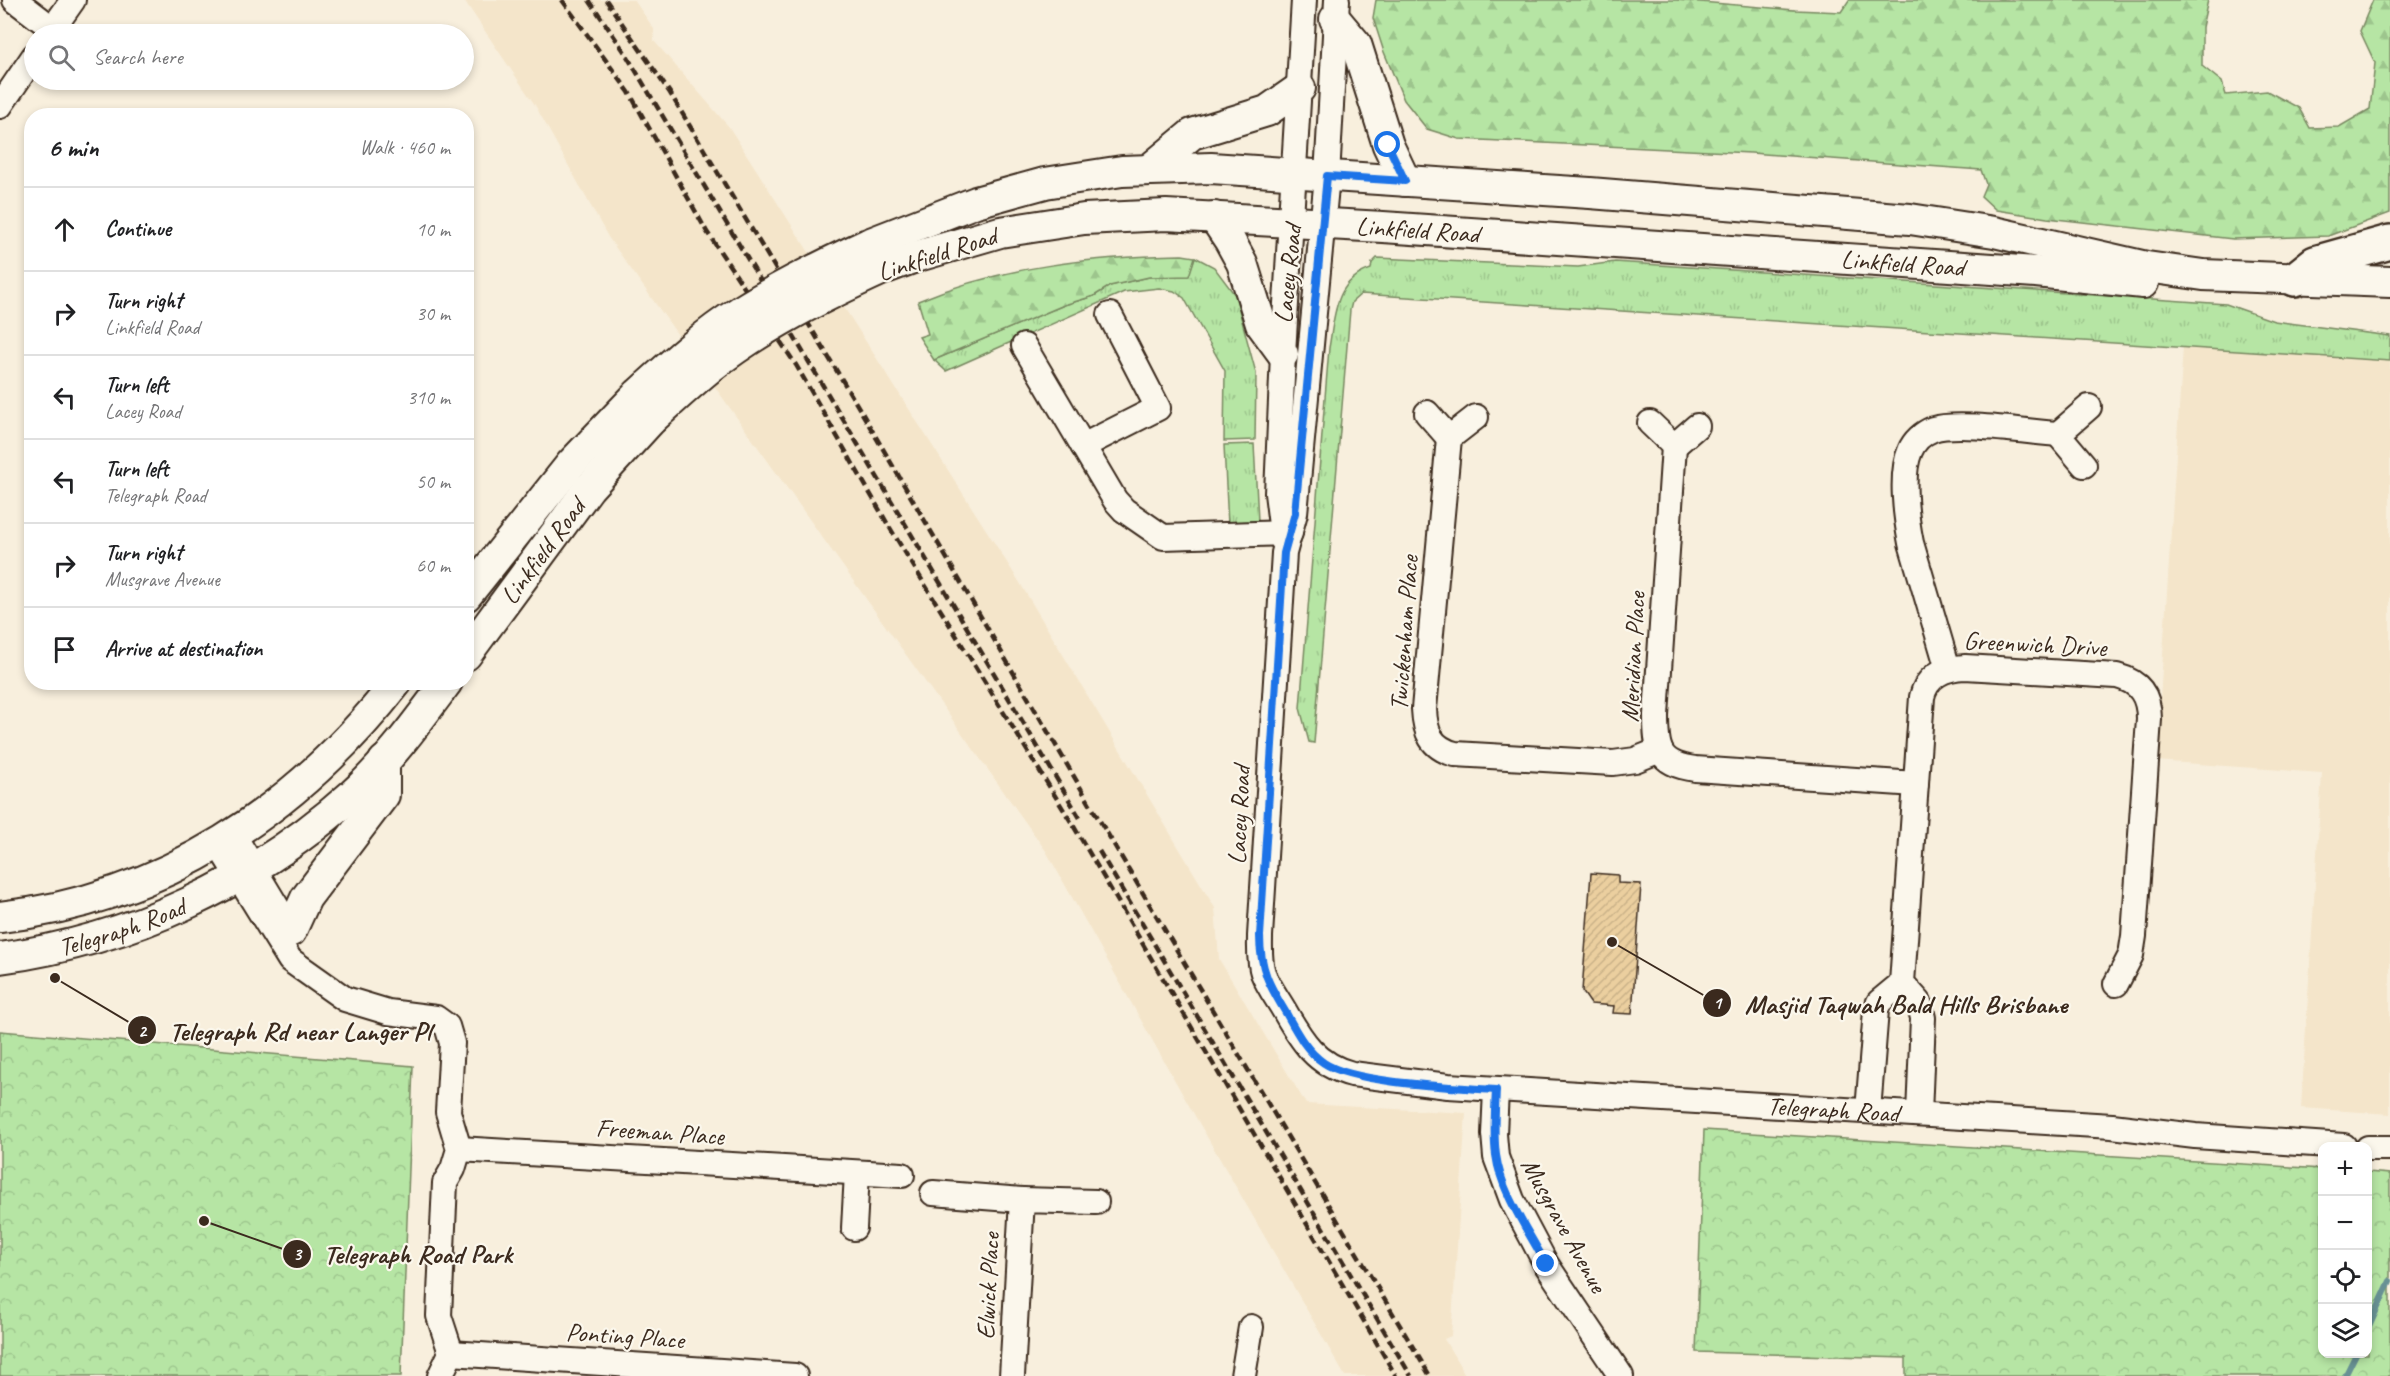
<!DOCTYPE html>
<meta charset="utf-8">
<style>
body{margin:0;font-family:Caveat,sans-serif;background:#f2f2f2;color:#202124}
.controls{position:absolute;right:18px;bottom:18px;display:grid;overflow:hidden;border-radius:12px;box-shadow:0 3px 9px #0003}
.controls button{width:54px;height:54px;display:grid;place-items:center;padding:0;border:0;border-bottom:2px solid #e0e0e0;background:#fff;color:#202124;font:30px sans-serif}
.stop{position:absolute;width:18px;height:18px;margin:-14px;border:4px solid #1a73e8;border-radius:50%;background:#fff}
.stop.end{background:#1a73e8;border-color:#fff;box-shadow:0 2px 6px #0008}
.list{margin:0;padding:0;list-style:none}
h2{display:flex;justify-content:space-between;align-items:center;height:78px;margin:0;padding:0 24px;font-size:26px}
h2 small{font-size:20px;font-weight:400;color:#757577}
.list li{display:grid;grid-template-columns:39px 1fr auto;gap:18px;align-items:center;box-sizing:border-box;height:84px;padding:0 24px;border-top:2px solid #e0e0e0}
.list b{display:block;font-size:22px;white-space:nowrap}
.list p{margin:0;font-size:20px;white-space:nowrap;color:#757577}
.list em{font-size:20px;font-style:normal;color:#757577}
.icon{flex:none;width:33px;height:33px;fill:none;stroke:currentColor;stroke-width:2;stroke-linecap:round;stroke-linejoin:round}
.map{position:relative;flex:none;width:2390px;height:1376px;overflow:hidden}
.search{position:absolute;background:#fff;box-shadow:0 3px 9px #0003;left:24px;top:24px;width:450px;height:66px;display:flex;align-items:center;gap:15px;box-sizing:border-box;padding:0 21px;border-radius:33px;color:#757577;font-size:22px}
.panel{position:absolute;background:#fff;box-shadow:0 3px 9px #0003;left:24px;top:108px;width:450px;height:582px;border-radius:24px}
.map>svg:first-child{display:block}
.built{fill:#f4e5ca}
.grass{fill:url(#grass-tufts);stroke:#788861;stroke-width:1.5}
.forest{fill:url(#forest-firs);stroke:#788861;stroke-width:1.5}
.park{fill:url(#park-crowns);stroke:#788861;stroke-width:1.5}
.lines{fill:none;stroke-linecap:round;stroke-linejoin:round}
.stream{stroke:#689194;stroke-width:6}
.building{fill:url(#building-hatch);stroke:#3b2a1e;stroke-width:1.5}
.minor-casing{stroke:#3b2a1e;stroke-width:28}
.major-casing{stroke:#3b2a1e;stroke-width:34}
.highway-casing{stroke:#3b2a1e;stroke-width:38}
.minor{stroke:#fbf7ec;stroke-width:24}
.major{stroke:#fbf7ec;stroke-width:30}
.highway{stroke:#fbf7ec;stroke-width:33}
.rail{stroke:#3b2a1e;stroke-width:4.5;stroke-dasharray:9 4.5;stroke-linecap:butt}
.major-bridge-casing{stroke:#3b2a1e;stroke-width:34;stroke-linecap:butt}
.major-bridge{stroke:#fbf7ec;stroke-width:30}
.route{stroke:#1a73e8;stroke-width:8}
.labels{text-anchor:middle;dominant-baseline:central;stroke-width:4.5;stroke-linejoin:round;paint-order:stroke}
.street-label{font-size:26px;fill:#3b2a1e;stroke:#fbf7ec}
.leader{fill:none;stroke:#3b2a1e;stroke-width:2}
.callout-dot{fill:#3b2a1e;stroke:#fbf7ec;stroke-width:2}
.mark-label{font-size:18px;text-anchor:middle;font-weight:bold;fill:#fff}
.callout-label{font-size:27px;text-anchor:middle;font-weight:bold;fill:#3b2a1e;stroke:#fbf7ec;stroke-width:4.5;stroke-linejoin:round;paint-order:stroke}
</style>
<div class="map">
<svg width="2390" height="1376" viewBox="0 0 2390 1376">
<defs>
<pattern id="grass-tufts" width="24" height="20" patternUnits="userSpaceOnUse" patternTransform="scale(1.5)"><rect width="24" height="20" fill="#b6e5a4"/><path d="M3 7l-1-3M5 7V3M7 7l1-3M15 17l-1-3M17 17v-4M19 17l1-3" fill="none" stroke="#9dc58d"/></pattern>
<pattern id="forest-firs" width="22" height="20" patternUnits="userSpaceOnUse" patternTransform="scale(1.5)"><rect width="22" height="20" fill="#b6e5a4"/><path d="M5 1l3.5 6h-7zM16 11l3.5 6h-7z" fill="#9dc58d"/></pattern>
<pattern id="park-crowns" width="20" height="18" patternUnits="userSpaceOnUse" patternTransform="scale(1.5)"><rect width="20" height="18" fill="#b6e5a4"/><path d="M2 6a3 3 0 1 1 6 0M12 15a3 3 0 1 1 6 0" fill="none" stroke="#9dc58d"/></pattern>
<pattern id="building-hatch" width="6" height="6" patternUnits="userSpaceOnUse" patternTransform="scale(1.5)"><rect width="6" height="6" fill="#ebcf9f"/><path d="M-1 1l2-2M0 6l6-6M5 7l2-2" fill="none" stroke="#cab288"/></pattern>
</defs>
<rect width="100%" height="100%" fill="#f8efdd"/>
<filter id="ink" filterUnits="userSpaceOnUse"><feTurbulence type="fractalNoise" baseFrequency=".0167" numOctaves="2"/><feDisplacementMap in="SourceGraphic" scale="12" xChannelSelector="R" yChannelSelector="G"/><feConvolveMatrix kernelMatrix="1 2 1 2 8 2 1 2 1" color-interpolation-filters="sRGB"/></filter>
<g filter="url(#ink)">
<g class="built">
<polygon points="464,0 634,0 654,29 654,41 729,127 1020,583 1215,908 1219,959 1306,1104 1466,1113 1451,1336 1444,1339 1466,1376 1345,1376 1187,1102 1046,851 608,237 535,105"/>
<polygon points="2183,347 2390,361 2390,1114 2301,1108 2322,773 2156,761"/>
</g>
<g class="grass">
<polygon points="1195,257 1214,267 1235,295 1256,373 1255,440 1224,441 1225,371 1184,298 1174,291 1159,288 1124,292 946,371 934,360 1064,305 1094,296 1109,286 1149,277 1188,276"/>
<path d="M1377,258L1578,267L1615,262L2226,304L2274,321L2390,336V361L1361,294L1352,302L1350,310L1314,743L1309,742L1300,708L1329,348C1335,315 1334,281 1371,269L1372,263Z"/>
<polygon points="1254,444 1258,521 1228,525 1224,445"/>
</g>
<g class="forest">
<polygon points="1376,0 1677,0 1795,10 1841,12 1849,0 2208,0 2202,27 2202,66 2222,82 2226,95 2267,91 2299,108 2310,128 2339,127 2370,109 2375,63 2360,31 2373,0 2390,0 2390,213 2328,236 2233,239 2047,218 1996,210 1981,196 1986,184 1981,170 1751,153 1459,139 1427,129 1404,100 1384,52 1373,18"/>
<path d="M1182,255L1195,257L1189,276L1149,277L1110,286L1094,296L1064,305L934,360L919,337L928,334L918,301C1003,266 1091,257 1182,255Z"/>
</g>
<g class="park">
<polygon points="0,1031 413,1066 401,1376 0,1376"/>
<polygon points="1704,1130 2322,1169 2322,1354 2368,1354 2368,1172 2390,1174 2390,1376 1906,1376 1906,1358 1696,1352"/>
</g>
<g class="lines">
<g class="stream">
<polyline points="2368,1329 2390,1281"/>
<polyline points="2345,1376 2356,1354"/>
</g>
</g>
<polygon class="building" points="1591,873 1618,875 1618,883 1641,884 1632,1014 1613,1013 1614,1006 1591,1004 1582,991"/>
<g class="lines">
<defs>
<g id="minor">
<polyline points="15,0 53,29"/>
<path id="s1" d="M1337,0L1327,176L1295,513L1284,553L1260,936C1260,948 1259,961 1263,973C1268,986 1277,998 1284,1010C1301,1040 1316,1065 1352,1074L1448,1086L2112,1126L2195,1136L2344,1146"/>
<polyline points="49,34 73,0"/>
<polyline points="0,106 34,56"/>
<polyline points="1024,346 1115,500 1124,510 1163,537 1290,533"/>
<polyline points="1427,413 1449,438 1476,417"/>
<polyline points="1650,423 1674,446 1697,426"/>
<path d="M1449,438L1424,709C1425,732 1431,748 1455,754L1613,763L1635,760L1660,750"/>
<polyline points="1083,446 1158,408 1110,315"/>
<path d="M1674,446L1656,715C1656,749 1658,764 1695,769L1916,784"/>
<polyline points="2084,465 2058,434 2089,407"/>
<polyline points="1283,541 1277,493 1283,354 1304,0"/>
<path d="M1948,669L1911,543C1906,518 1900,474 1910,451C1914,441 1923,433 1933,429C1958,421 2029,432 2058,434"/>
<polyline points="234,836 289,927"/>
<polyline points="218,844 290,960 345,999 388,1012 436,1018 447,1026 452,1043 448,1112 459,1149 453,1169 445,1183 439,1316 451,1353 440,1376"/>
<polyline points="1496,1090 1494,1134 1496,1157 1512,1200 1546,1264 1621,1376"/>
<polyline points="1868,1111 1876,1010 1879,1002 1902,983"/>
<path d="M1919,1114L1923,1018L1919,1002L1902,983L1922,697C1927,675 1945,668 1965,667L2117,676C2140,682 2149,696 2149,719L2134,936L2131,955L2116,984"/>
<polyline points="2368,1148 2390,1148"/>
<polyline points="459,1149 902,1175"/>
<polyline points="933,1193 1022,1200"/>
<polyline points="854,1228 857,1173"/>
<polyline points="451,1353 795,1376"/>
<polyline points="1012,1376 1022,1200 1096,1202"/>
<polyline points="1243,1376 1251,1327"/>
</g>
<g id="major">
<polyline points="1335,19 1356,44 1388,145 1405,181"/>
<polyline points="1151,168 1192,134 1267,111 1300,88"/>
<polyline points="1214,217 1230,241 1242,263 1261,324 1283,354"/>
<polyline points="868,244 976,202 1045,183 1122,171 1211,168 1590,193 1910,219 1994,232 2147,267 2203,275 2390,282"/>
<path id="s2" d="M883,269L918,256L1000,232L1084,219L1166,215L1383,227L2036,272L2143,283"/>
<polyline points="466,596 571,464 638,394"/>
<path id="s3" d="M466,655L589,488L652,419"/>
<path d="M0,917C164,899 297,810 397,682"/>
<polyline points="291,931 306,898 384,795 384,761"/>
<path id="s4" d="M0,958C132,940 254,883 353,794C389,761 418,721 447,682"/>
</g>
<polyline id="highway" points="2295,279 2315,263 2390,242"/>
</defs>
<use href="#minor" class="minor-casing"/>
<use href="#major" class="major-casing"/>
<use href="#highway" class="highway-casing"/>
<use href="#minor" class="minor"/>
<use href="#major" class="major"/>
<use href="#highway" class="highway"/>
<g class="rail">
<polyline points="562,0 629,92 707,232 796,365 890,528 1073,825 1396,1376"/>
<polyline points="589,0 624,51 1080,818"/>
<polyline points="606,0 670,93 862,413 1097,816 1430,1376"/>
<polyline points="1099,851 1411,1376"/>
</g>
<defs>
<g id="major-bridge">
<path d="M638,394C671,364 704,334 742,310C782,285 825,264 868,244"/>
<path d="M652,419C672,401 691,383 711,367C763,326 824,296 883,269"/>
</g>
</defs>
<use href="#major-bridge" class="major-bridge-casing"/>
<use href="#major-bridge" class="major-bridge"/>
</g>
</g>
<g class="lines" filter="url(#ink)">
<path class="route" d="M1388,145L1405,181L1327,176L1295,513L1284,553L1260,936C1260,969 1269,985 1286,1013C1296,1031 1306,1051 1324,1063C1355,1084 1456,1087 1496,1090C1495,1112 1493,1134 1496,1155C1501,1193 1528,1230 1546,1264"/>
</g>
<g class="labels">
<g class="street-label">
<text stroke="none"><textPath href="#s2" startOffset="542">Linkfield Road</textPath></text>
<text transform="translate(937 254) rotate(-18)">Linkfield Road</text>
<text stroke="none"><textPath href="#s2" startOffset="1028">Linkfield Road</textPath></text>
<text transform="translate(1288 274) rotate(-84)">Lacey Road</text>
<text stroke="none"><textPath href="#s3" startOffset="129">Linkfield Road</textPath></text>
<text transform="translate(1404 633) rotate(-86)">Twickenham Place</text>
<text transform="translate(2035 644) rotate(3)">Greenwich Drive</text>
<text transform="translate(1633 657) rotate(-87)">Meridian Place</text>
<text transform="translate(1239 815) rotate(-87)">Lacey Road</text>
<text stroke="none"><textPath href="#s4" startOffset="126">Telegraph Road</textPath></text>
<text stroke="none"><textPath href="#s1" startOffset="1599">Telegraph Road</textPath></text>
<text transform="translate(660 1132) rotate(4)">Freeman Place</text>
<text transform="translate(1564 1225) rotate(61)">Musgrave Avenue</text>
<text transform="translate(988 1286) rotate(-87)">Elwick Place</text>
<text transform="translate(625 1336) rotate(4)">Ponting Place</text>
</g>
</g>
<path class="leader" d="M1612 942L1717 1003M55 978L142 1030M204 1221L297 1254"/>
<g class="callout-dot">
<circle cx="1612" cy="942" r="6"/>
<circle cx="55" cy="978" r="6"/>
<circle cx="204" cy="1221" r="6"/>
<circle cx="1717" cy="1003" r="15"/>
<circle cx="142" cy="1030" r="15"/>
<circle cx="297" cy="1254" r="15"/>
</g>
<g class="mark-label">
<text x="1717" y="1009">1</text>
<text x="142" y="1037">2</text>
<text x="297" y="1260">3</text>
</g>
<g class="callout-label">
<text x="1906" y="1013">Masjid Taqwah Bald Hills Brisbane</text>
<text x="300" y="1040">Telegraph Rd near Langer Pl</text>
<text x="418" y="1263">Telegraph Road Park</text>
</g>
</svg>
<div class="controls">
<button>+</button>
<button>−</button>
<button><svg class="icon" aria-label="locate" viewBox="0 0 24 24"><circle cx="12" cy="12" r="6"/><path d="M12 2v4M12 18v4M2 12h4M18 12h4"/></svg></button>
<button><svg class="icon" aria-label="layers" viewBox="0 0 24 24"><path d="M12 4l9 5-9 5-9-5zM3 14l9 5 9-5"/></svg></button>
</div>
<div class="stop" style="left:1388px;top:145px"></div>
<div class="stop end" style="left:1546px;top:1264px"></div>
<div class="search"><svg class="icon" aria-label="search" viewBox="0 0 24 24"><circle cx="10" cy="10" r="6"/><path d="M15 15l6 6"/></svg>Search here</div>
<section class="panel">
<h2>6 min<small>Walk · 460 m</small></h2>
<ul class="list">
<li><svg class="icon" aria-label="ahead" viewBox="0 0 24 24"><path d="M12 20V5M6 11l6-6 6 6"/></svg><div><b>Continue</b></div><em>10 m</em></li>
<li><svg class="icon" aria-label="right" viewBox="0 0 24 24"><path d="M7 20v-9h11M14 6l5 5-5 5"/></svg><div><b>Turn right</b><p>Linkfield Road</p></div><em>30 m</em></li>
<li><svg class="icon" aria-label="left" viewBox="0 0 24 24"><path d="M17 20v-9H6M10 6l-5 5 5 5"/></svg><div><b>Turn left</b><p>Lacey Road</p></div><em>310 m</em></li>
<li><svg class="icon" aria-label="left" viewBox="0 0 24 24"><path d="M17 20v-9H6M10 6l-5 5 5 5"/></svg><div><b>Turn left</b><p>Telegraph Road</p></div><em>50 m</em></li>
<li><svg class="icon" aria-label="right" viewBox="0 0 24 24"><path d="M7 20v-9h11M14 6l5 5-5 5"/></svg><div><b>Turn right</b><p>Musgrave Avenue</p></div><em>60 m</em></li>
<li><svg class="icon" aria-label="arrive" viewBox="0 0 24 24"><path d="M6 21V4h12l-3 4 3 4H6"/></svg><div><b>Arrive at destination</b></div></li>
</ul>
</section>
</div>
